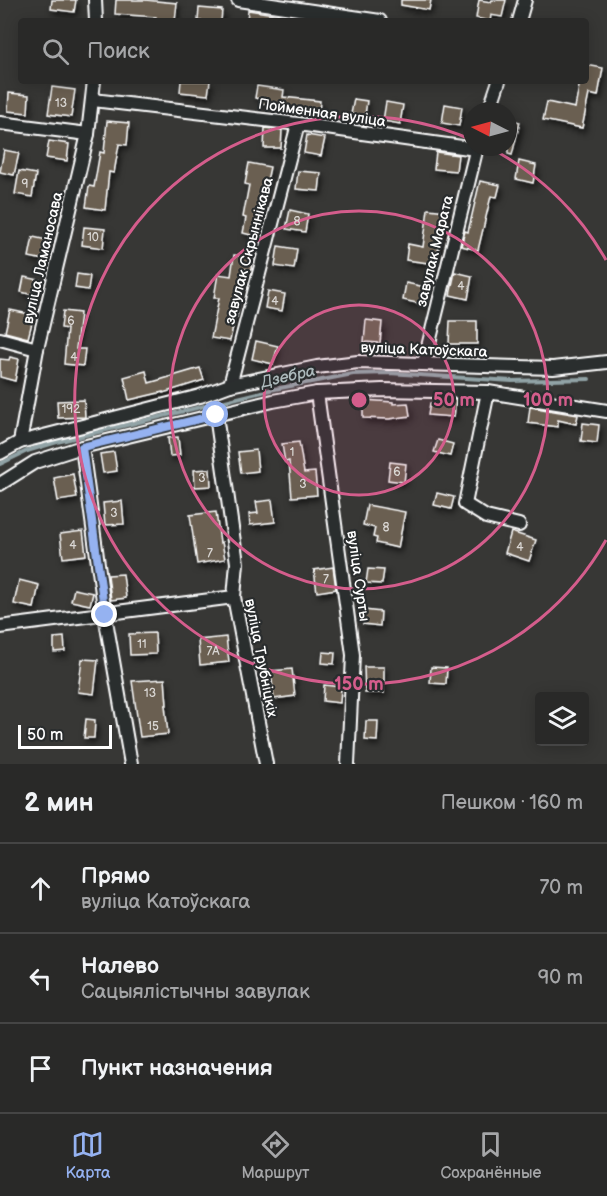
<!DOCTYPE html>
<html lang="ru">
<meta charset="utf-8">
<style>
body{margin:0;font-family:"Balsamiq Sans",sans-serif;background:#353534;color:#f1f3f6}
.controls{position:absolute;right:18px;bottom:18px;display:grid;overflow:hidden;border-radius:6px;box-shadow:0 3px 15px #0003}
.controls button{width:54px;height:54px;display:grid;place-items:center;padding:0;border:0;border-bottom:2px solid #454545;background:#292928;color:#f1f3f6;font:30px sans-serif}
.compass{position:absolute;left:463px;top:102px;width:54px;height:54px;border-radius:50%;background:#292928;box-shadow:0 3px 15px #0003;rotate:276deg}
.scale{position:absolute;left:18px;bottom:15px;width:94px;box-sizing:border-box;padding-left:6px;border:3px solid #fff;border-top:0;font-size:16px;line-height:21px;white-space:nowrap;color:#fff;-webkit-text-stroke:4px #2a2d2e;paint-order:stroke}
.stop{position:absolute;width:18px;height:18px;margin:-14px;border:4px solid #95b2f1;border-radius:50%;background:#fff}
.stop.end{background:#95b2f1;border-color:#fff;box-shadow:0 2px 6px #0008}
.list{margin:0;padding:0;list-style:none}
h2{display:flex;justify-content:space-between;align-items:center;height:78px;margin:0;padding:0 24px;font-size:26px}
h2 small{font-size:20px;font-weight:400;color:#a5a6a8}
.list li{display:grid;grid-template-columns:39px 1fr auto;gap:18px;align-items:center;box-sizing:border-box;height:90px;padding:0 24px;border-top:2px solid #454545}
.list b{display:block;font-size:22px;white-space:nowrap}
.list p{margin:0;font-size:20px;white-space:nowrap;color:#a5a6a8}
.list em{font-size:20px;font-style:normal;color:#a5a6a8}
.icon{flex:none;width:33px;height:33px;fill:none;stroke:currentColor;stroke-width:2;stroke-linecap:round;stroke-linejoin:round}
.map{position:relative;flex:none;width:607px;height:764px;overflow:hidden}
.search{position:absolute;background:#292928;box-shadow:0 3px 15px #0003;left:18px;right:18px;top:18px;height:66px;display:flex;align-items:center;gap:15px;box-sizing:border-box;padding:0 21px;border-radius:6px;color:#a5a6a8;font-size:22px}
.sheet{height:348px;background:#292928}
nav{display:flex;justify-content:space-around;align-items:center;box-sizing:border-box;height:84px;border-top:2px solid #454545;background:#292928;font-size:16px;color:#a5a6a8}
nav a{display:grid;justify-items:center;gap:3px}
nav .on{color:#95b2f1}
.map>svg:first-child{display:block}
.lines{fill:none;stroke-linecap:round;stroke-linejoin:round}
.stream{stroke:#91a3a6;stroke-width:4}
.building{fill:#6a5f51;stroke:#fff;stroke-width:1.5;filter:url(#shadow)}
.minor-casing{stroke:#fff;stroke-width:16}
.minor{stroke:#2a2d2e;stroke-width:12}
.route{stroke:#95b2f1;stroke-width:8}
.ring{fill:none;stroke:#d45d8c;stroke-width:3}
.labels{text-anchor:middle;dominant-baseline:central;stroke-width:4.5;stroke-linejoin:round;paint-order:stroke}
.number-label{font-size:12px;fill:#dad7d4}
.street-label{font-size:15px;fill:#fff;stroke:#2a2d2e}
.water-label{font-size:16px;font-style:italic;fill:#adbabc;stroke:#2a2d2e}
.centre{fill:#d45d8c;stroke:#2a2d2e;stroke-width:3}
.ring-label{font-size:18px;text-anchor:middle;font-weight:bold;fill:#d45d8c;stroke:#2a2d2e;stroke-width:4.5;stroke-linejoin:round;paint-order:stroke}
</style>
<div class="map">
<svg width="607" height="764" viewBox="0 0 607 764">
<defs>
<filter id="shadow"><feDropShadow dx="2.5" dy="4" stdDeviation="3" flood-color="#0009"/></filter>
</defs>
<rect width="100%" height="100%" fill="#373735"/>
<filter id="ink" filterUnits="userSpaceOnUse"><feTurbulence type="fractalNoise" baseFrequency=".0167" numOctaves="2"/><feDisplacementMap in="SourceGraphic" scale="12" xChannelSelector="R" yChannelSelector="G"/><feConvolveMatrix kernelMatrix="1 2 1 2 8 2 1 2 1" color-interpolation-filters="sRGB"/></filter>
<g filter="url(#ink)">
<g class="lines">
<polyline class="stream" points="0,464 27,451 57,442 270,390 353,374 389,373 512,381 589,379"/>
</g>
<g class="building">
<polygon points="52,0 76,0 74,12 51,9"/>
<polygon points="116,0 145,0 177,3 175,21 156,21 156,17 115,14"/>
<polygon points="401,0 431,0 429,10 401,5"/>
<polygon points="479,0 491,2 492,0 506,0 502,17 491,15 490,21 476,18"/>
<polygon points="199,8 222,10 221,21 198,21"/>
<polygon points="248,10 280,15 279,21 247,21"/>
<polygon points="586,65 603,68 598,96 589,94 582,128 543,120 547,102 575,108 580,81 586,81"/>
<polygon points="181,81 210,81 208,95 180,92"/>
<polygon points="257,86 284,90 283,97 320,101 319,112 260,103 261,99 255,98"/>
<polygon points="52,87 75,90 71,117 48,114"/>
<polygon points="9,93 29,95 28,113 8,111"/>
<polygon points="354,99 367,101 365,115 351,114"/>
<polygon points="386,102 403,105 400,124 383,121"/>
<polygon points="445,104 462,107 459,126 442,123"/>
<polygon points="508,119 520,122 512,155 508,154"/>
<polygon points="107,121 129,123 127,145 119,144 114,173 109,172 105,210 86,207 89,186 94,187 100,152 104,153"/>
<polygon points="265,128 282,130 281,148 264,148"/>
<polygon points="307,135 325,138 321,156 304,153"/>
<polygon points="49,141 69,144 67,161 46,158"/>
<polygon points="4,150 19,153 14,175 0,172"/>
<polygon points="436,152 458,155 456,171 434,169"/>
<polygon points="519,161 536,165 533,183 516,179"/>
<polygon points="249,163 270,167 255,236 243,233 246,218 243,217 249,185 245,184"/>
<polygon points="19,171 36,174 32,197 15,194"/>
<polygon points="298,171 321,173 319,191 296,189"/>
<polygon points="480,181 500,185 497,197 491,196 478,250 461,246 465,231 468,232"/>
<polygon points="428,209 447,211 444,232 441,232 436,264 406,260 408,244 423,247"/>
<polygon points="290,210 308,214 305,232 286,229"/>
<polygon points="84,227 105,229 103,248 82,245"/>
<polygon points="33,237 47,240 44,260 29,257"/>
<polygon points="278,246 297,249 294,269 275,266"/>
<polygon points="234,255 252,258 251,270 245,269 237,317 235,317 230,341 211,338 219,298 214,298 218,274 231,276"/>
<polygon points="455,272 472,276 468,299 450,295"/>
<polygon points="77,274 90,276 88,290 75,288"/>
<polygon points="24,277 40,280 37,296 21,292"/>
<polygon points="406,283 430,288 426,305 403,300"/>
<polygon points="268,291 285,294 282,311 265,308"/>
<polygon points="10,310 34,315 28,338 5,332"/>
<polygon points="63,311 80,313 76,349 85,349 83,366 64,364 67,329 61,328"/>
<polygon points="366,320 382,322 380,343 364,342"/>
<polygon points="450,321 477,321 477,344 449,344"/>
<polygon points="256,341 278,346 273,364 252,359"/>
<polygon points="10,357 19,359 15,381 0,377 0,359 9,360"/>
<polygon points="200,368 204,380 163,393 163,392 129,400 124,377 146,371 149,383"/>
<polygon points="436,399 456,400 454,417 428,415 430,403 436,404"/>
<polygon points="84,400 85,417 58,418 57,401"/>
<polygon points="363,400 393,402 393,404 408,403 410,416 389,419 363,418"/>
<polygon points="530,407 578,415 576,424 558,420 558,427 528,423"/>
<polygon points="583,423 599,425 597,443 581,441"/>
<polygon points="178,437 180,455 170,456 168,438"/>
<polygon points="438,440 453,444 450,456 434,452"/>
<polygon points="299,442 304,473 315,472 317,495 292,497 289,461 285,462 282,444"/>
<polygon points="256,450 258,471 241,473 238,452"/>
<polygon points="114,452 117,471 103,473 100,454"/>
<polygon points="390,462 406,464 404,482 388,480"/>
<polygon points="210,469 211,486 195,487 194,470"/>
<polygon points="73,474 77,498 58,501 54,478"/>
<polygon points="437,493 454,497 451,509 434,505"/>
<polygon points="272,500 275,522 250,525 249,514 258,513 256,502"/>
<polygon points="122,501 124,524 105,525 103,503"/>
<polygon points="367,505 405,512 398,548 376,543 377,538 373,537 375,528 363,525"/>
<polygon points="216,512 220,543 222,542 225,559 197,564 190,515"/>
<polygon points="83,531 86,555 63,558 60,534"/>
<polygon points="511,532 536,540 529,561 505,553"/>
<polygon points="333,567 336,589 317,592 314,570"/>
<polygon points="368,569 384,570 382,584 366,583"/>
<polygon points="123,574 126,598 111,600 108,575"/>
<polygon points="19,580 39,585 34,608 14,604"/>
<polygon points="74,589 93,593 90,605 71,601"/>
<polygon points="364,610 381,612 380,626 363,624"/>
<polygon points="155,633 156,654 130,655 129,634"/>
<polygon points="64,637 65,651 54,652 54,638"/>
<polygon points="226,637 229,662 200,665 198,640"/>
<polygon points="323,652 335,653 334,664 322,663"/>
<polygon points="82,659 98,660 94,694 78,692"/>
<polygon points="364,667 384,667 384,693 365,693"/>
<polygon points="431,667 447,668 446,684 430,683"/>
<polygon points="292,669 295,696 274,699 271,671"/>
<polygon points="165,679 167,705 165,705 168,734 140,737 132,681"/>
<polygon points="324,685 341,687 340,703 323,701"/>
<polygon points="86,719 95,720 94,738 84,738"/>
<polygon points="366,721 378,721 377,741 365,740"/>
</g>
<g class="lines">
<defs>
<g id="minor">
<polyline points="95,0 96,21"/>
<polyline points="238,0 380,21"/>
<polyline points="519,21 525,0"/>
<polyline points="93,100 298,124 476,149"/>
<polyline points="489,111 499,81"/>
<polyline points="0,123 88,134"/>
<polyline points="0,339 37,349"/>
<polyline points="424,363 477,147"/>
<polyline points="230,385 298,124"/>
<polyline points="488,392 465,504 486,517 519,525"/>
<polyline points="317,393 353,655 348,764"/>
<polyline points="216,415 237,563 234,597 266,764"/>
<polyline points="20,442 37,349 88,134 94,81"/>
<polyline points="82,447 105,615 131,764"/>
<polyline points="0,453 20,442 200,396 230,385 317,367 358,362 553,368 607,362"/>
<polyline points="0,484 35,462 82,447 273,401 317,393 382,390 488,392 607,411"/>
<polyline points="0,627 234,597"/>
</g>
</defs>
<use href="#minor" class="minor-casing"/>
<use href="#minor" class="minor"/>
</g>
</g>
<g class="lines" filter="url(#ink)">
<polyline class="route" points="105,615 82,447 216,415"/>
</g>
<circle cx="359" cy="400" r="95" fill="#d45d8c" fill-opacity=".12"/>
<g class="ring">
<circle cx="359" cy="400" r="95"/>
<circle cx="359" cy="400" r="189"/>
<path d="M606 540A284 284 0 1 1 470 139M490 148A284 284 0 0 1 606 260"/>
</g>
<g class="labels">
<g class="number-label">
<text x="61" y="103">13</text>
<text x="25" y="184">9</text>
<text x="297" y="221">8</text>
<text x="93" y="237">10</text>
<text x="461" y="286">4</text>
<text x="275" y="301">4</text>
<text x="71" y="321">6</text>
<text x="74" y="357">4</text>
<text x="71" y="409">192</text>
<text x="292" y="452">1</text>
<text x="397" y="472">6</text>
<text x="202" y="478">3</text>
<text x="303" y="484">3</text>
<text x="114" y="513">3</text>
<text x="386" y="527">8</text>
<text x="73" y="545">4</text>
<text x="520" y="547">4</text>
<text x="210" y="553">7</text>
<text x="326" y="579">7</text>
<text x="142" y="644">11</text>
<text x="213" y="651">7А</text>
<text x="150" y="693">13</text>
<text x="153" y="726">15</text>
</g>
<g class="street-label">
<text transform="translate(322 113) rotate(8)">Пойменная вуліца</text>
<text transform="translate(249 251) rotate(-75)">завулак Скрыннікава</text>
<text transform="translate(435 251) rotate(-76)">завулак Марата</text>
<text transform="translate(43 258) rotate(-77)">вуліца Ламаносава</text>
<text transform="translate(424 350) rotate(2)">вуліца Катоўскага</text>
<text transform="translate(358 576) rotate(82)">вуліца Сурты</text>
<text transform="translate(261 658) rotate(79)">вуліца Трубніцкіх</text>
</g>
<g class="water-label">
<text transform="translate(288 377) rotate(-13)">Дзебра</text>
</g>
</g>
<circle cx="359" cy="400" r="9" class="centre"/>
<g class="ring-label">
<text x="454" y="406">50 m</text>
<text x="548" y="406">100 m</text>
<text x="359" y="690">150 m</text>
</g>
</svg>
<div class="controls">
<button><svg class="icon" aria-label="layers" viewBox="0 0 24 24"><path d="M12 4l9 5-9 5-9-5zM3 14l9 5 9-5"/></svg></button>
</div>
<svg class="compass" viewBox="-18 -18 36 36"><path d="M0-13l5 13h-10z" fill="#e53935"/><path d="M0 13l5-13h-10z" fill="#a5a6a8"/></svg>
<div class="scale">50 m</div>
<div class="stop" style="left:216px;top:415px"></div>
<div class="stop end" style="left:105px;top:615px"></div>
<div class="search"><svg class="icon" aria-label="search" viewBox="0 0 24 24"><circle cx="10" cy="10" r="6"/><path d="M15 15l6 6"/></svg>Поиск</div>
</div>
<section class="sheet">
<h2>2 мин<small>Пешком · 160 m</small></h2>
<ul class="list">
<li><svg class="icon" aria-label="ahead" viewBox="0 0 24 24"><path d="M12 20V5M6 11l6-6 6 6"/></svg><div><b>Прямо</b><p>вуліца Катоўскага</p></div><em>70 m</em></li>
<li><svg class="icon" aria-label="left" viewBox="0 0 24 24"><path d="M17 20v-9H6M10 6l-5 5 5 5"/></svg><div><b>Налево</b><p>Сацыялістычны завулак</p></div><em>90 m</em></li>
<li><svg class="icon" aria-label="arrive" viewBox="0 0 24 24"><path d="M6 21V4h12l-3 4 3 4H6"/></svg><div><b>Пункт назначения</b></div></li>
</ul>
</section>
<nav>
<a class="on"><svg class="icon" aria-label="map" viewBox="0 0 24 24"><path d="M3 6l6-2 6 2 6-2v14l-6 2-6-2-6 2zM9 4v14M15 6v14"/></svg>Карта</a>
<a><svg class="icon" aria-label="directions" viewBox="0 0 24 24"><path d="M12 3l9 9-9 9-9-9zM9 14v-3h6M13 9l2 2-2 2"/></svg>Маршрут</a>
<a><svg class="icon" aria-label="saved" viewBox="0 0 24 24"><path d="M7 4h10v16l-5-4-5 4z"/></svg>Сохранённые</a>
</nav>
